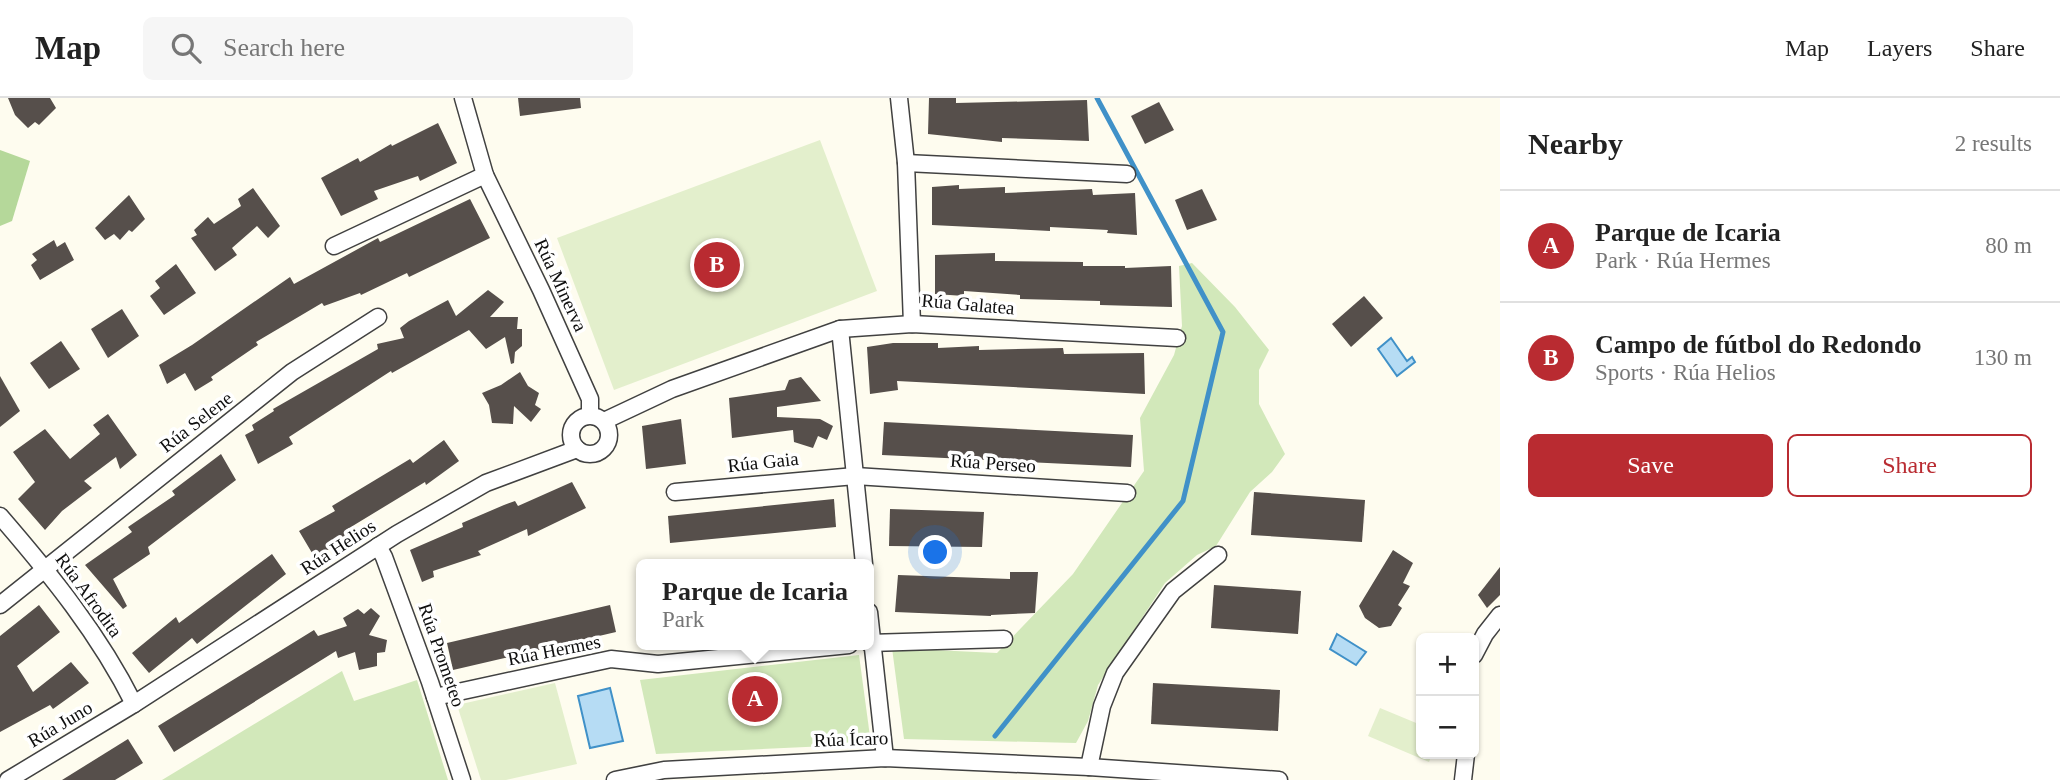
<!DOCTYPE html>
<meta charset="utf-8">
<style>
body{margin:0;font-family:"Times New Roman",serif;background:#f6f6f6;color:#222}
.controls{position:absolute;right:21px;bottom:21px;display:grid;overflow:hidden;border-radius:10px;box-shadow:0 2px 5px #0004}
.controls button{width:63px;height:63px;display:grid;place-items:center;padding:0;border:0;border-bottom:2px solid #e0e0e0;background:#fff;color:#222;font:35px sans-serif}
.you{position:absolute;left:936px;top:455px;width:24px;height:24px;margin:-18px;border:5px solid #fff;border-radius:50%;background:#1a73e8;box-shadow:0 0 0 10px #1a73e833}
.badge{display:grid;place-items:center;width:46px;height:46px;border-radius:50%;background:#b92b31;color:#fff;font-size:23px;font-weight:700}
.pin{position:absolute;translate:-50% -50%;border:4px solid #fff;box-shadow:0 2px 7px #0006}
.popup{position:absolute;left:636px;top:461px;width:238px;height:91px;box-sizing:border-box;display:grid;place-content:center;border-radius:10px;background:#fff;filter:drop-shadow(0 2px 5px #0005);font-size:23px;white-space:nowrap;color:#767676}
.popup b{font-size:26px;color:#222}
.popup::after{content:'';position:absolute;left:50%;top:100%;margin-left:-14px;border:14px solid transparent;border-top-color:#fff}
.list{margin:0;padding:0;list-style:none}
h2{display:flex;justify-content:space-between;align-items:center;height:91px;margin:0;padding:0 28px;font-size:30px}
h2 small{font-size:23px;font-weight:400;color:#767676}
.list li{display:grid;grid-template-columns:46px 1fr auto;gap:21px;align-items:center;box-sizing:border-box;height:112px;padding:0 28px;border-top:2px solid #e0e0e0}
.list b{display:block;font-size:26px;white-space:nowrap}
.list p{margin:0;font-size:23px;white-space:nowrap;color:#767676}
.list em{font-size:23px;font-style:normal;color:#767676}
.actions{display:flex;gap:14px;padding:21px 28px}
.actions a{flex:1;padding:16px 0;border:2px solid #b92b31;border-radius:10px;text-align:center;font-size:24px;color:#b92b31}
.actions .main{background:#b92b31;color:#fff}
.icon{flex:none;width:38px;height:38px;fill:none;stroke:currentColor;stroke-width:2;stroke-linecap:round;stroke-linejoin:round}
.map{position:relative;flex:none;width:1500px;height:682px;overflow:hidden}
header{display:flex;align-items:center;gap:42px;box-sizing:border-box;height:98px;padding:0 35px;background:#fff;border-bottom:2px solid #e0e0e0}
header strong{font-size:33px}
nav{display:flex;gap:38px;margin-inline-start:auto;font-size:24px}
.search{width:490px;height:63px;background:#f6f6f6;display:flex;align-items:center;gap:18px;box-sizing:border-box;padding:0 24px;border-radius:10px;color:#767676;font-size:26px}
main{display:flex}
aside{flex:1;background:#fff}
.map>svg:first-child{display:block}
.green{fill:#d2e8ba}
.forest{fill:#b5d89a}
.pitch{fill:#e3efcc}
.water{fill:#b6dcf4;stroke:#4091c8;stroke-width:2}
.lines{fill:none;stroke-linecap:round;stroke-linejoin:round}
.stream{stroke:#4091c8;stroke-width:5}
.building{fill:#564f4b}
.street-casing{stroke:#414141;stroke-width:19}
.street{stroke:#fff;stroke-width:16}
.labels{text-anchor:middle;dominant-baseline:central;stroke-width:7;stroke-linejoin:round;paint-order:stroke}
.street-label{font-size:19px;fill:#0e0e0e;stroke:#fff}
</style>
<header>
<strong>Map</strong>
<div class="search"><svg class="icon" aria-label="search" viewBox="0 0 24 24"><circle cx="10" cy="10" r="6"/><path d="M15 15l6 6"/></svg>Search here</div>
<nav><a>Map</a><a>Layers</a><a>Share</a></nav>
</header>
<main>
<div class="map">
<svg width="1500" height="682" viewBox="0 0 1500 682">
<rect width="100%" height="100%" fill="#fefcef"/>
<g class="green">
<polygon points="1192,165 1235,209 1269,252 1259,272 1259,306 1285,356 1272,374 1250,394 1216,448 1197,457 1165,485 1098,587 1088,623 1076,645 904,641 892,550 997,555 1073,476 1144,373 1140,320 1174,257 1182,228 1179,168"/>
<polygon points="859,557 871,646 656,656 640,582"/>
<polygon points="342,573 354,603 417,582 448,682 162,682"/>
</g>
<polygon class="forest" points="0,52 30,63 12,123 0,128"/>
<g class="pitch">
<polygon points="820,42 877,193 614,292 557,140"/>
<polygon points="555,585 577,666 506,682 481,682 457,607"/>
<polygon points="1380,610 1421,627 1421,656 1432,656 1429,664 1368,638"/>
</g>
<g class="water">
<polygon points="1391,240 1407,263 1412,259 1415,264 1397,278 1378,251"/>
<polygon points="1337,536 1366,554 1356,567 1330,551"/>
<polygon points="610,590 623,643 590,650 578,598"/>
</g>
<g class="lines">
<polyline class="stream" points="995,638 1183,403 1223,234 1097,0"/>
</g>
<g class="building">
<polygon points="8,0 50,0 56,10 39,27 35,24 28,30 15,17"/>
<polygon points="518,0 580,0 581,10 520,18"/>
<polygon points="929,0 956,0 956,5 1087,2 1089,43 1002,40 1002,44 928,36"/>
<polygon points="1159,4 1174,32 1145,46 1131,18"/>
<polygon points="438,25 457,65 420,83 418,78 374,93 378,101 341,118 321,80 358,60 360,64 391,46 392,48"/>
<polygon points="959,87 959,91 1005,89 1005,95 1092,91 1093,97 1135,95 1137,137 1107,135 1108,132 1050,129 1050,133 932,127 932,89"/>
<polygon points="253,90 280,128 268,140 257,128 232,150 237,157 215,173 191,140 197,137 194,132 208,119 214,126 241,108 238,101"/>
<polygon points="1202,91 1217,122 1187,132 1175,102"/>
<polygon points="129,97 145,121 132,134 129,132 120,142 114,136 105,142 95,130"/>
<polygon points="470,101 490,140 409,179 407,175 361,197 360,195 324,208 322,205 256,244 258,247 211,279 213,282 195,293 185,275 167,286 159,267 192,247 290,179 294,186 378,140 380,144"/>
<polygon points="54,142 57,149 65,144 74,162 40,182 31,167 37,162 32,156"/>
<polygon points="995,155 995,163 1083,164 1083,168 1125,168 1125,170 1171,168 1172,209 1100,207 1100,203 1020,201 1020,197 964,193 964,198 935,196 935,157"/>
<polygon points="176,166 196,195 164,217 150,198 160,190 155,183"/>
<polygon points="488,192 504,204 490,219 518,219 517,231 522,231 522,248 515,254 514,265 511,266 505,239 486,251 469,232 392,275 391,273 289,339 293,346 258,366 245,337 254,332 252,327 274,313 273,311 378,251 377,246 404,240 400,230 409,223 448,202 456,218"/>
<polygon points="1364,198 1383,220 1351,249 1332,226"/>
<polygon points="122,211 139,238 108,260 91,231"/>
<polygon points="61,243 80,271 49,291 30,265"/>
<polygon points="893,245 938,245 938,250 979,248 979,252 1063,250 1064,256 1144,255 1145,296 897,283 898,292 870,296 867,249"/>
<polygon points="520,274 528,288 539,295 535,307 541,311 531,324 514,308 513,326 492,325 489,307 482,295 501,287"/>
<polygon points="0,278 20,313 0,329"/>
<polygon points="801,279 821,303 777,309 777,319 820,321 833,328 827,342 818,338 813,350 794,344 793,332 732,340 729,300 785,292 789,282"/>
<polygon points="108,316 137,357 120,371 116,359 84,383 92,390 62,413 45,432 18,401 35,384 13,354 45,331 70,361 100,336 93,327"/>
<polygon points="681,321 686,366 646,371 642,328"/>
<polygon points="884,324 1133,337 1131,369 882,357"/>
<polygon points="444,342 459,363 426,387 425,384 346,432 349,438 315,460 299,433 335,413 332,408 410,361 413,365"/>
<polygon points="221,356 236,382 148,449 150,456 113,481 127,508 123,511 85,467 132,434 128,429 175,397 172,393"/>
<polygon points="572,384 586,410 528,438 527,431 478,453 481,457 433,473 434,479 422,484 410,452 463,429 462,425 504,407 515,403 518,408"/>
<polygon points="1254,394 1365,402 1362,444 1251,437"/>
<polygon points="834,401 836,429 670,445 668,418"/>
<polygon points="890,411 984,414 982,449 889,448"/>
<polygon points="1393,452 1413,465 1403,485 1410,488 1398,507 1402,510 1391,528 1379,530 1365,520 1359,508"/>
<polygon points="272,456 286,476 197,546 192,540 149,575 132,555 176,519 179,525"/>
<polygon points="1500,469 1500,497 1487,510 1478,497"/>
<polygon points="1010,474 1038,474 1035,515 991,517 991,518 895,514 898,477 1010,481"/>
<polygon points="1214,487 1301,493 1298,536 1211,530"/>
<polygon points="39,507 60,534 17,568 33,594 71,564 89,585 53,611 50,607 0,634 0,538"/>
<polygon points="610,507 616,534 453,572 447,545"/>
<polygon points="371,510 380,518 369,537 387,542 385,554 377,555 377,568 359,572 355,554 338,560 336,553 174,654 158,628 314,532 318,538 347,528 343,520 358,511 364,516"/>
<polygon points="1153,585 1280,592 1278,633 1151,626"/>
<polygon points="128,641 143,665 115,682 62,682"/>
</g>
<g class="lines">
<defs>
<g id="street">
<polyline points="463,0 485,77 541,192 590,301 590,317"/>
<polyline points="899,0 906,65 912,226"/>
<polyline points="906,65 1127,76"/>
<polyline points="334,148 485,77"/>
<polyline points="840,231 864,466"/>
<circle cx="590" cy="337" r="19"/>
<polyline points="604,323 672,291 840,231 912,226 1177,240"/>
<polyline points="675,394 855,378 1127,395"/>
<path d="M0,418C51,477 99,536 134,606"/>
<polyline points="378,448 384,459 430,584 462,682"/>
<polyline points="0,507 292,274 378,219"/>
<polyline points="869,514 885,660"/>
<polyline points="869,545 1004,541"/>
<polyline points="1474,557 1485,536 1500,517"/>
<polyline points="435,599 611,561 658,566 849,547"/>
<polyline points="1089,669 1102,608 1115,575 1173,493 1218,457"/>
<polyline points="8,682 134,606 397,436 486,385 577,351"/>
<polyline points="615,682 664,672 885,660 1089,669 1279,682"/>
<polyline points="1463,682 1466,656"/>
</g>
</defs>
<use href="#street" class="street-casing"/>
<use href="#street" class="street"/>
</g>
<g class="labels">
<g class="street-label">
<text transform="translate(561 187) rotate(65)">Rúa Minerva</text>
<text transform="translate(968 206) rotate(5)">Rúa Galatea</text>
<text transform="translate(196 324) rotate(-38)">Rúa Selene</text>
<text transform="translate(763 364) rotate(-6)">Rúa Gaia</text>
<text transform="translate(993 365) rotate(4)">Rúa Perseo</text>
<text transform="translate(338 449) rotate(-33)">Rúa Helios</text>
<text transform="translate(89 497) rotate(54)">Rúa Afrodita</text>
<text transform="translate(554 552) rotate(-11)">Rúa Hermes</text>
<text transform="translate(442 557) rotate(71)">Rúa Prometeo</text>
<text transform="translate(60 626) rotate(-31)">Rúa Juno</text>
<text transform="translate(851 641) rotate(-2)">Rúa Ícaro</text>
</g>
</g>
</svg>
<div class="controls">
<button>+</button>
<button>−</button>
</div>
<div class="you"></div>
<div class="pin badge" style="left:755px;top:601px">A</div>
<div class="popup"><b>Parque de Icaria</b>Park</div>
<div class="pin badge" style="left:717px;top:167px">B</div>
</div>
<aside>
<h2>Nearby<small>2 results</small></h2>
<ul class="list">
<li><span class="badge">A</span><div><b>Parque de Icaria</b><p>Park · Rúa Hermes</p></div><em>80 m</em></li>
<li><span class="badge">B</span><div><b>Campo de fútbol do Redondo</b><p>Sports · Rúa Helios</p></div><em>130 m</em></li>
</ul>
<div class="actions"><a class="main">Save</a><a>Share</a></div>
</aside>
</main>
